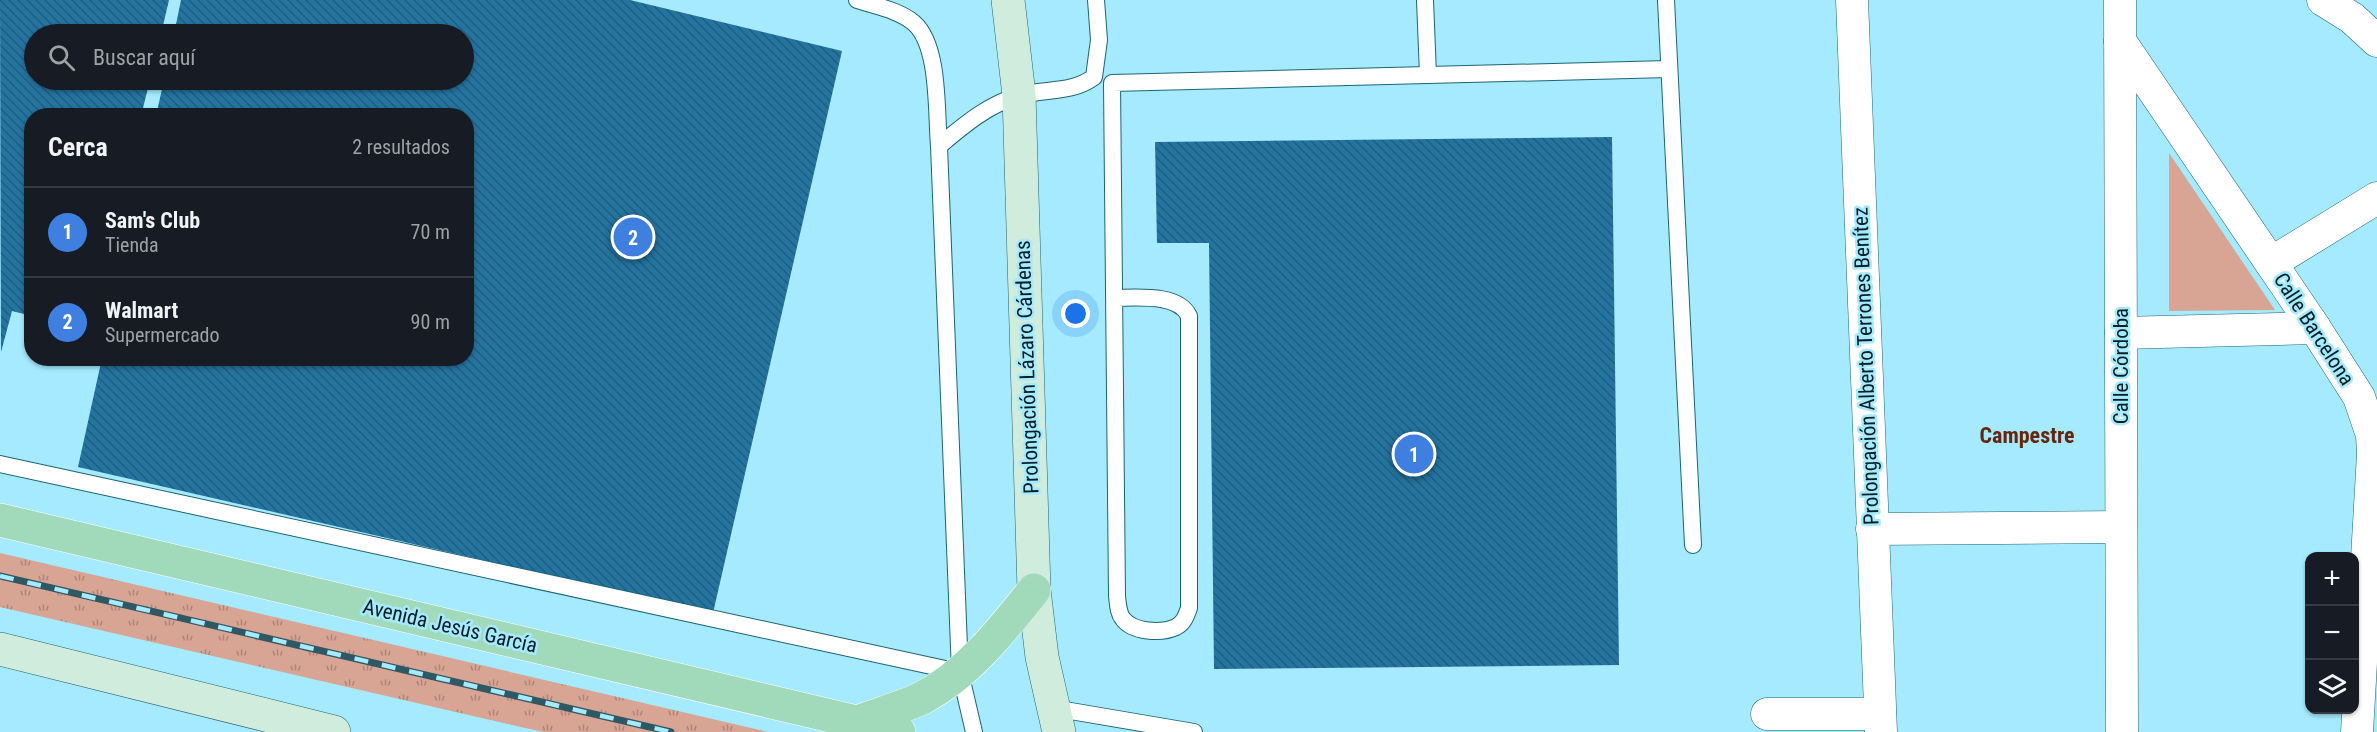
<!DOCTYPE html>
<html lang="es">
<meta charset="utf-8">
<style>
body{margin:0;font-family:"Roboto Condensed",sans-serif;background:#242831;color:#f1f3f6}
.controls{position:absolute;right:18px;bottom:18px;display:grid;overflow:hidden;border-radius:12px;box-shadow:0 2px 4px #0004}
.controls button{width:54px;height:54px;display:grid;place-items:center;padding:0;border:0;border-bottom:2px solid #363941;background:#171b24;color:#f1f3f6;font:30px sans-serif}
.you{position:absolute;left:1076px;top:314px;width:21px;height:21px;margin:-15px;border:4px solid #fff;border-radius:50%;background:#1a73e8;box-shadow:0 0 0 9px #1a73e833}
.badge{display:grid;place-items:center;width:39px;height:39px;border-radius:50%;background:#0f766e;color:#fff;font-size:20px;font-weight:700}
.pin{position:absolute;translate:-50% -50%;border:3px solid #fff;box-shadow:0 2px 6px #0006}
.list{margin:0;padding:0;list-style:none}
h2{display:flex;justify-content:space-between;align-items:center;height:78px;margin:0;padding:0 24px;font-size:26px}
h2 small{font-size:20px;font-weight:400;color:#9ea1a6}
.list li{display:grid;grid-template-columns:39px 1fr auto;gap:18px;align-items:center;box-sizing:border-box;height:90px;padding:0 24px;border-top:2px solid #363941}
.list b{display:block;font-size:22px;white-space:nowrap}
.list p{margin:0;font-size:20px;white-space:nowrap;color:#9ea1a6}
.list em{font-size:20px;font-style:normal;color:#9ea1a6}
.icon{flex:none;width:33px;height:33px;fill:none;stroke:currentColor;stroke-width:2;stroke-linecap:round;stroke-linejoin:round}
.map{position:relative;flex:none;width:2377px;height:732px;overflow:hidden}
.search{position:absolute;background:#171b24;box-shadow:0 2px 4px #0004;left:24px;top:24px;width:450px;height:66px;display:flex;align-items:center;gap:15px;box-sizing:border-box;padding:0 21px;border-radius:33px;color:#9ea1a6;font-size:22px}
.panel{position:absolute;background:#171b24;box-shadow:0 2px 4px #0004;left:24px;top:108px;width:450px;height:258px;border-radius:24px}
.map>svg:first-child{display:block}
.grass{fill:url(#grass-tufts)}
.park{fill:#d8a494}
.building{fill:url(#building-back-hatch)}
.lines{fill:none;stroke-linecap:round;stroke-linejoin:round}
.lane-casing{stroke:#1c6577;stroke-width:18}
.street-casing{stroke:#1c6577;stroke-width:33}
.secondary-casing{stroke:#1c6577;stroke-width:34}
.primary-casing{stroke:#fff;stroke-width:34}
.lane{stroke:#fff;stroke-width:16}
.street{stroke:#fff;stroke-width:32}
.secondary{stroke:#d0ecdd;stroke-width:33}
.primary{stroke:#a1dabb;stroke-width:33}
.rail-casing{stroke:#305862;stroke-width:7}
.rail{stroke:#a5eafe;stroke-width:4.5;stroke-dasharray:14;stroke-linecap:butt}
.labels{text-anchor:middle;dominant-baseline:central;stroke-width:5;stroke-linejoin:round;paint-order:stroke}
.street-label{font-size:21px;fill:#021e25;stroke:#a5eafe}
.neighbourhood-label{font-size:22px;font-weight:bold;fill:#66250f;stroke:#a5eafe}
</style>
<div class="map">
<svg width="2377" height="732" viewBox="0 0 2377 732">
<defs>
<pattern id="grass-tufts" width="24" height="20" patternUnits="userSpaceOnUse" patternTransform="scale(1.5)"><rect width="24" height="20" fill="#d8a494"/><path d="M3 7l-1-3M5 7V3M7 7l1-3M15 17l-1-3M17 17v-4M19 17l1-3" fill="none" stroke="#ad8579"/></pattern>
<pattern id="building-back-hatch" width="6" height="6" patternUnits="userSpaceOnUse" patternTransform="scale(1.5)"><rect width="6" height="6" fill="#25739f"/><path d="M-1 5l2 2M0 0l6 6M5-1l2 2" fill="none" stroke="#1e5e81"/></pattern>
</defs>
<rect width="100%" height="100%" fill="#a5eafe"/>
<polygon class="grass" points="0,553 768,732 543,732 0,607"/>
<polygon class="park" points="2169,153 2275,310 2169,311"/>
<g class="building">
<polygon points="0,0 169,0 161,34 34,34 34,80 150,80 141,116 32,116 32,316 12,311 1,352"/>
<polygon points="181,0 630,0 842,51 713,613 78,467 102,358 466,358 466,116 156,116 164,80 464,80 464,34 174,34"/>
<polygon points="1612,137 1619,665 1214,669 1209,243 1157,243 1155,142"/>
</g>
<g class="lines">
<defs>
<g id="lane">
<path d="M857,0C875,6 899,10 914,23C940,46 936,113 939,146L960,672L974,732"/>
<polyline points="1425,0 1428,75"/>
<polyline points="1666,0 1693,545"/>
<path d="M939,146C963,126 987,105 1018,96C1045,88 1071,94 1094,77L1099,40L1096,0"/>
<path d="M1114,298C1136,298 1178,293 1189,316V608C1186,616 1184,623 1176,627C1161,634 1133,632 1123,619C1118,613 1118,604 1117,596L1112,83L1669,69"/>
<polyline points="0,464 959,672"/>
<polyline points="1053,708 1194,732"/>
</g>
<g id="street">
<polyline points="1852,0 1881,732"/>
<polyline points="2120,0 2122,732"/>
<polyline points="2323,0 2352,18 2377,41"/>
<polyline points="2120,41 2315,328 2359,397 2372,435 2373,454 2357,732"/>
<polyline points="2271,263 2377,198"/>
<polyline points="2121,333 2315,328"/>
<polyline points="1872,529 2121,527"/>
<polyline points="1767,714 1880,714"/>
</g>
<g id="secondary">
<polyline points="1008,0 1019,95 1034,590 1042,657 1059,732"/>
<polyline points="0,649 334,732"/>
</g>
<g id="primary">
<polyline points="0,520 899,732"/>
<path d="M857,722C878,714 901,708 922,698C968,674 1002,630 1034,590"/>
</g>
</defs>
<use href="#lane" class="lane-casing"/>
<use href="#street" class="street-casing"/>
<use href="#secondary" class="secondary-casing"/>
<use href="#primary" class="primary-casing"/>
<use href="#lane" class="lane"/>
<use href="#street" class="street"/>
<use href="#secondary" class="secondary"/>
<use href="#primary" class="primary"/>
<defs>
<polyline id="rail" points="0,576 671,732"/>
</defs>
<use href="#rail" class="rail-casing"/>
<use href="#rail" class="rail"/>
</g>
<g class="labels">
<g class="street-label">
<text transform="translate(2314 329) rotate(57)">Calle Barcelona</text>
<text transform="translate(1866 366) rotate(-92)">Prolongación Alberto Terrones Benítez</text>
<text transform="translate(2121 366) rotate(-90)">Calle Córdoba</text>
<text transform="translate(1027 367) rotate(-92)">Prolongación Lázaro Cárdenas</text>
<text transform="translate(450 626) rotate(13)">Avenida Jesús García</text>
</g>
<g class="neighbourhood-label">
<text x="2027" y="435">Campestre</text>
</g>
</g>
</svg>
<div class="controls">
<button>+</button>
<button>−</button>
<button><svg class="icon" aria-label="layers" viewBox="0 0 24 24"><path d="M12 4l9 5-9 5-9-5zM3 14l9 5 9-5"/></svg></button>
</div>
<div class="you"></div>
<div class="pin badge" style="left:1414px;top:454px;background:#3f7fe0">1</div>
<div class="pin badge" style="left:633px;top:237px;background:#3f7fe0">2</div>
<div class="search"><svg class="icon" aria-label="search" viewBox="0 0 24 24"><circle cx="10" cy="10" r="6"/><path d="M15 15l6 6"/></svg>Buscar aquí</div>
<section class="panel">
<h2>Cerca<small>2 resultados</small></h2>
<ul class="list">
<li><span class="badge" style="background:#3f7fe0">1</span><div><b>Sam's Club</b><p>Tienda</p></div><em>70 m</em></li>
<li><span class="badge" style="background:#3f7fe0">2</span><div><b>Walmart</b><p>Supermercado</p></div><em>90 m</em></li>
</ul>
</section>
</div>
